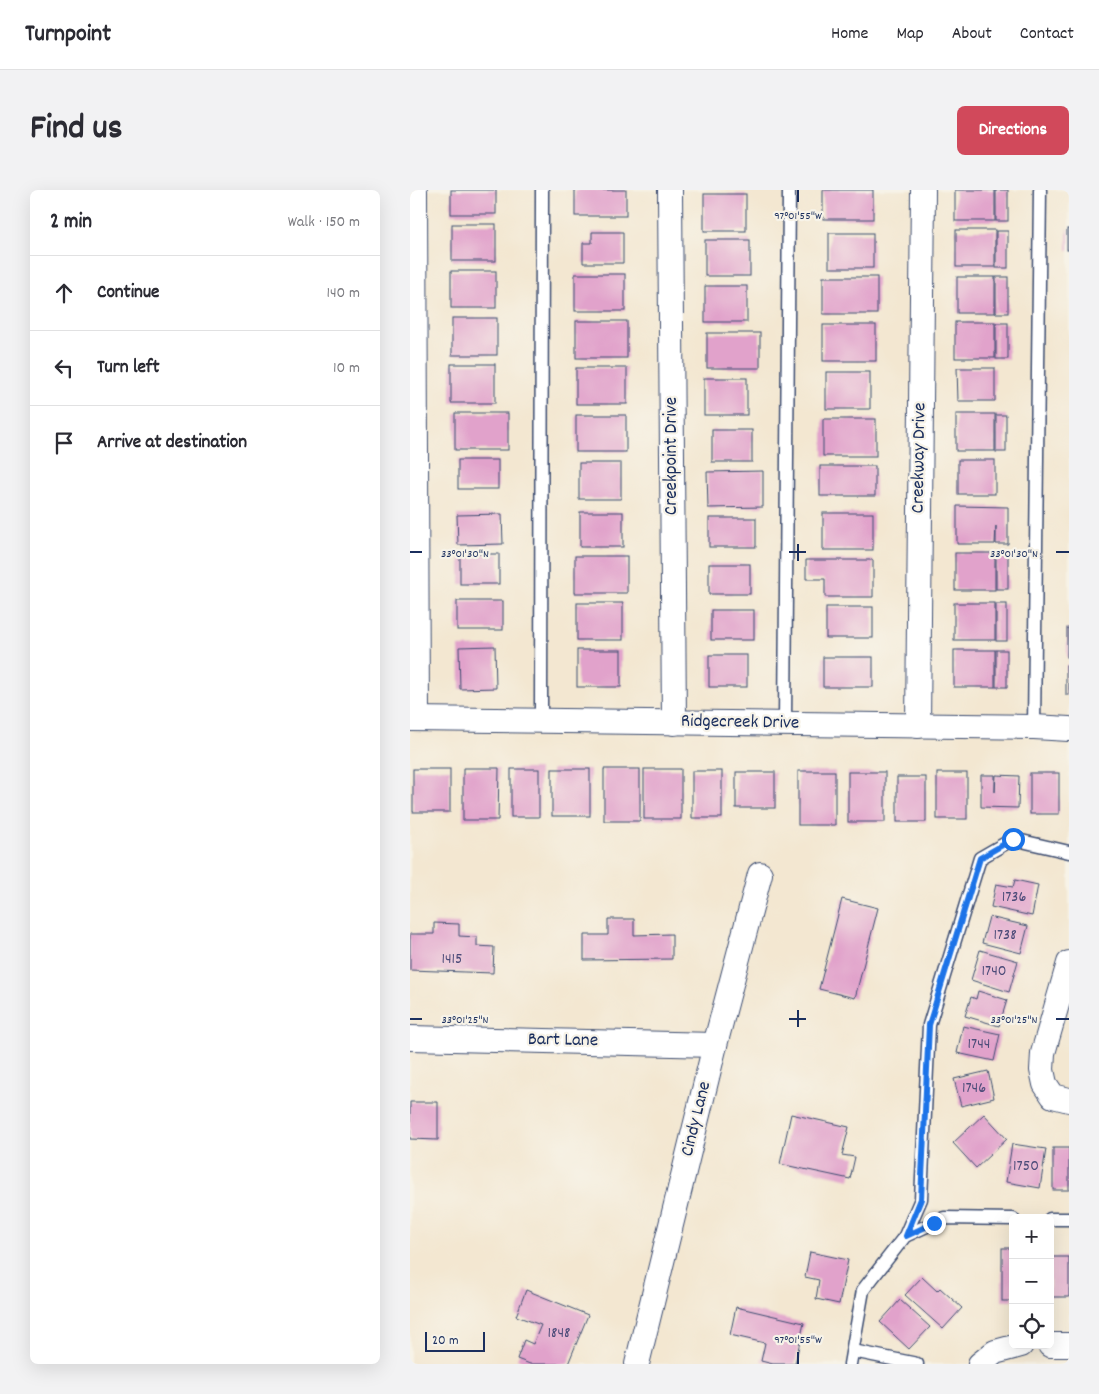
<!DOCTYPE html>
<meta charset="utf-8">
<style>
body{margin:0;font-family:Dekko,sans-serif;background:#f2f2f3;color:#2b2b33}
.controls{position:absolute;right:15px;bottom:15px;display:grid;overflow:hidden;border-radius:8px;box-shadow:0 5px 20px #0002}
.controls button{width:45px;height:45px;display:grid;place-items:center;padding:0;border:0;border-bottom:1px solid #e1e1e2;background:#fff;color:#2b2b33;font:25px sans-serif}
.scale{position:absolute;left:15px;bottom:12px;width:60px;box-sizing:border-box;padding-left:5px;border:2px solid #1b2f5e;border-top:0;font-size:14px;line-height:18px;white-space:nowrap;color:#1b2f5e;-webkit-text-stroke:4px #f7f3e8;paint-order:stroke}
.stop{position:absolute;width:15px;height:15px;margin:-11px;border:4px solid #1a73e8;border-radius:50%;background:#fff}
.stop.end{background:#1a73e8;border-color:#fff;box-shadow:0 1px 5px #0008}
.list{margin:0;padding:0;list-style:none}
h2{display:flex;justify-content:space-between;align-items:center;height:65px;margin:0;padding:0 20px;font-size:21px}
h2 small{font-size:16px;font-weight:400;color:#7c7c81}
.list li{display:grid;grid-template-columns:32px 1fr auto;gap:15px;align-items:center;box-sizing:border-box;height:75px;padding:0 20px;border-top:1px solid #e1e1e2}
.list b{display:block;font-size:19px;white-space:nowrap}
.list em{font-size:16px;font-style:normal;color:#7c7c81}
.icon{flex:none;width:28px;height:28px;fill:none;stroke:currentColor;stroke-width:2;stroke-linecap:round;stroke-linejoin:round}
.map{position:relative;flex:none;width:659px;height:1174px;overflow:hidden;border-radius:8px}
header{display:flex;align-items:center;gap:30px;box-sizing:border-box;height:70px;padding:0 25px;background:#fff;border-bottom:1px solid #e1e1e2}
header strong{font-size:24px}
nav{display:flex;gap:28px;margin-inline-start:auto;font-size:18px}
.intro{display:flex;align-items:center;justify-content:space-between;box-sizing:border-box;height:120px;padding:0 30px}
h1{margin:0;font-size:35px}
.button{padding:12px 22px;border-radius:8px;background:#d1495b;color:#fff;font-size:18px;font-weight:700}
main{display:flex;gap:30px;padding:0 30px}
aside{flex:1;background:#fff;border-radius:8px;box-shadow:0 5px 20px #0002}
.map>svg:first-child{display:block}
.building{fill:#e1a2cb}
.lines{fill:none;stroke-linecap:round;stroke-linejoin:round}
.lane-casing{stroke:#3b4b6f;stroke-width:15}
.street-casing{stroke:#3b4b6f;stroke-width:26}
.lane{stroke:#fff;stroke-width:12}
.street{stroke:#fff;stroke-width:24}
.route{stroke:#1a73e8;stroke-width:6}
.ticks{fill:none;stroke:#1b2f5e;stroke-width:2}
.labels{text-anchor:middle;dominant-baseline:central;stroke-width:4.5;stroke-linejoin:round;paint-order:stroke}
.number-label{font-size:16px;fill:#4c4c79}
.street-label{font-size:19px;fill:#1b2f5e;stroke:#f7f3e8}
.ticks-label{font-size:12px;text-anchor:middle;fill:#1b2f5e;stroke:#f7f3e8;stroke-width:4.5;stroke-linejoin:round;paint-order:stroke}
</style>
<header>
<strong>Turnpoint</strong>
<nav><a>Home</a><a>Map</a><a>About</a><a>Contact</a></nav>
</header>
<div class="intro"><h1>Find us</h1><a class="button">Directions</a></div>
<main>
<aside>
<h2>2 min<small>Walk · 150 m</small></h2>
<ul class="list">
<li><svg class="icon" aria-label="ahead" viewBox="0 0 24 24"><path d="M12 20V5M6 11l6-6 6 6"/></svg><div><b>Continue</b></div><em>140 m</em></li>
<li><svg class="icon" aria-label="left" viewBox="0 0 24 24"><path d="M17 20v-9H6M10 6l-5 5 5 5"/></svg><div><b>Turn left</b></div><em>10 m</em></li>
<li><svg class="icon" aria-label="arrive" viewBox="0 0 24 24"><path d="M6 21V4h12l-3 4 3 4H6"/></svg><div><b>Arrive at destination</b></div></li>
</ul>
</aside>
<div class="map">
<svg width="659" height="1174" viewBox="0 0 659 1174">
<rect width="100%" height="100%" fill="#f7f3e8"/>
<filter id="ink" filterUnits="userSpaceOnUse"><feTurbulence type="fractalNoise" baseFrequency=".02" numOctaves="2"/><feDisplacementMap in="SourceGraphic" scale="10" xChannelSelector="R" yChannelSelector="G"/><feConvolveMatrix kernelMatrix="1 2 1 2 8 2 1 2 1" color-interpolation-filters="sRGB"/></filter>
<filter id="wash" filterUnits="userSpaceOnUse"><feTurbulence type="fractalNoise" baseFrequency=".0096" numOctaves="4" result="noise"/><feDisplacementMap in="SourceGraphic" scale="20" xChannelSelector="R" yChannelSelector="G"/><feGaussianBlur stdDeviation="1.12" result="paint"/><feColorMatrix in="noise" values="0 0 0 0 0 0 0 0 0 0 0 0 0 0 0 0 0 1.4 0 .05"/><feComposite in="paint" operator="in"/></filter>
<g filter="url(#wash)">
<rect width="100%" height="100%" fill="#f3e7d1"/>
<g id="blocks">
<g class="building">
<rect x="41" y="0" width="45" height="24"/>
<rect x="165" y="0" width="51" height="26"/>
<rect x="413" y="0" width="50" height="29"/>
<rect x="545" y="0" width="40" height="31"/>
<rect x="586" y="0" width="12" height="31"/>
<rect x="294" y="4" width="42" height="37"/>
<rect x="42" y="34" width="44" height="37"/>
<rect x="657" y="39" width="2" height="21"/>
<rect x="546" y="40" width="39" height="37"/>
<rect x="586" y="41" width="12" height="37"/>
<polygon points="182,42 213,42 213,73 173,73 173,53 182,53"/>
<rect x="419" y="43" width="44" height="35"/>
<rect x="295" y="50" width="45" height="36"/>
<rect x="41" y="81" width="45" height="37"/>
<rect x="165" y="84" width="50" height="37"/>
<rect x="413" y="87" width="54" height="37"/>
<rect x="547" y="87" width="38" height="36"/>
<rect x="586" y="87" width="12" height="36"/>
<rect x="295" y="96" width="42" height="36"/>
<rect x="42" y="128" width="45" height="37"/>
<rect x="166" y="131" width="51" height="37"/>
<rect x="545" y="132" width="40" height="36"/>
<rect x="586" y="133" width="12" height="36"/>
<rect x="413" y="135" width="53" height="36"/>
<rect x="297" y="143" width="53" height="35"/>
<rect x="41" y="174" width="44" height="39"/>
<rect x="166" y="178" width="51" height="36"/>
<polygon points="547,178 585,178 585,211 548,211"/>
<rect x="416" y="182" width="44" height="37"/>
<rect x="294" y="188" width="43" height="37"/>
<rect x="45" y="223" width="53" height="37"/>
<rect x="546" y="224" width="39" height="37"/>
<rect x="166" y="225" width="50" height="37"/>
<rect x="586" y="225" width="10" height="37"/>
<rect x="413" y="229" width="53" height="37"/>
<rect x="302" y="240" width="40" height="32"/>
<rect x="48" y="270" width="40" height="29"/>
<rect x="548" y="270" width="37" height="34"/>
<rect x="169" y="273" width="42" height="36"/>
<rect x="410" y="276" width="55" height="30"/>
<polygon points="353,281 353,317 298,318 297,282"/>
<polygon points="547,316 598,317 598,354 586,354 586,336 585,354 547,354"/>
<rect x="170" y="322" width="43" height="35"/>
<rect x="413" y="323" width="50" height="37"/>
<polygon points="92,324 93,354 48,355 47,325"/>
<rect x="299" y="328" width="47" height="29"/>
<rect x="545" y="363" width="40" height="37"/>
<rect x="50" y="364" width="39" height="30"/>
<rect x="586" y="364" width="12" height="35"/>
<rect x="165" y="366" width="52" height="37"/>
<polygon points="396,370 463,370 463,407 415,407 415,389 396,389"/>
<rect x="299" y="374" width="41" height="30"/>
<rect x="47" y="411" width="46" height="29"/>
<rect x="167" y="413" width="46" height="37"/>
<rect x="544" y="413" width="41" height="37"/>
<rect x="586" y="414" width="11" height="37"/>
<rect x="416" y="417" width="47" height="31"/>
<rect x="301" y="420" width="43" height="30"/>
<rect x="657" y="438" width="2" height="29"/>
<polygon points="85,456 86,498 50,499 49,457"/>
<rect x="167" y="460" width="44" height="37"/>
<rect x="544" y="460" width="41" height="37"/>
<rect x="586" y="460" width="11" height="37"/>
<rect x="299" y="465" width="38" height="32"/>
<rect x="413" y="467" width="50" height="30"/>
<rect x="656" y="475" width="3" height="30"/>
<polygon points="53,578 89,578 88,630 53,630"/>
<rect x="3" y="579" width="37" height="43"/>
<rect x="101" y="579" width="28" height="48"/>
<rect x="142" y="579" width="38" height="47"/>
<rect x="194" y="579" width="36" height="52"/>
<rect x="234" y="579" width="37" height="50"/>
<rect x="282" y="581" width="30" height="47"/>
<rect x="388" y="581" width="37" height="54"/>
<rect x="326" y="582" width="39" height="36"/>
<rect x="438" y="582" width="37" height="50"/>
<rect x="527" y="583" width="30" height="46"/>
<rect x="620" y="583" width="29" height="41"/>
<polygon points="571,585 585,585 585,602 586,585 609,586 608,618 571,617"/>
<rect x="487" y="587" width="29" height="45"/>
<polygon points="605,690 628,695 622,726 581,717 586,694 603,697"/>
<polygon points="432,709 468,718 445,808 409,799"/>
<polygon points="579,727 618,736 611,763 572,753"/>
<polygon points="198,729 224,729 224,745 262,744 262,769 174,770 174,745 198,745"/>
<polygon points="24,733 49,734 49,746 67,747 67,756 84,757 83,783 0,780 0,744 24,744"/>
<polygon points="570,760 608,771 599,802 561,790"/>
<polygon points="568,801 597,810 589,836 555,826 561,807 566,809"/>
<polygon points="553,836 590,844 584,871 547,863"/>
<polygon points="578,881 584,908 551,916 544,889"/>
<polygon points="0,912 28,912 28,950 0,949"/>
<polygon points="381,924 439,937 432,965 445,967 440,989 370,974"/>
<polygon points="574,924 597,949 566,978 543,953"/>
<polygon points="602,954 636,959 630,998 596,992"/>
<rect x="643" y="958" width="16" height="42"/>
<rect x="592" y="1058" width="11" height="53"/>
<polygon points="400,1062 438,1070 429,1114 406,1109 409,1090 395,1087"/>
<rect x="640" y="1067" width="19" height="40"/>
<polygon points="512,1087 527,1101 530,1098 552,1118 533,1139 495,1105"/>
<polygon points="116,1100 178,1125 158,1174 120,1174 107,1169 114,1150 123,1154 131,1135 106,1126"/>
<polygon points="490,1110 520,1137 499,1159 470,1132"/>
<polygon points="326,1117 394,1133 385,1174 363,1174 351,1171 355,1153 320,1145"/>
</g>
</g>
</g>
<g filter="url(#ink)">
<use href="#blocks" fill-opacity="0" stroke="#3b4b6f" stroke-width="1"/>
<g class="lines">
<defs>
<g id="lane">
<polyline points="131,531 132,0"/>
<polyline points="375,534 379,0"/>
<polyline points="624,537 630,0"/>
<polyline points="640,1029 659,1029"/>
<polyline points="495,1046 511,1009 519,835 570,668 603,649 659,662"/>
<polyline points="443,1161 507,1174"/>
<polyline points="440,1174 453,1100 495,1046 534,1028 603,1029"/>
</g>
<g id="street">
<polyline points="5,0 7,529"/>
<polyline points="260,0 264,533"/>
<polyline points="0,529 624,537 659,539"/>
<polyline points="508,536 513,0"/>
<polyline points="659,773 633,863 632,880 635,894 643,906 659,910"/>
<polyline points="0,848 305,855"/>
<polyline points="640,1155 659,1155"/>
<polyline points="227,1174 305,855 350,684"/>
<polyline points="570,1174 585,1162 611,1155"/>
</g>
</defs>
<use href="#lane" class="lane-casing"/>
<use href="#street" class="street-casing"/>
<use href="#lane" class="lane"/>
<use href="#street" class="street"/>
</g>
</g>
<g class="lines" filter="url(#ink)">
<polyline class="route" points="524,1033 496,1046 511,1009 519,835 570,668 603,649"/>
</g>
<path class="ticks" d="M388,0V12M388,354V371M0,362H12M379,362H396M646,362H659M388,820V837M0,829H12M379,829H396M646,829H659M388,1162V1174"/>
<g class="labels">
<g class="number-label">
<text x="604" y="707">1736</text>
<text x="595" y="745">1738</text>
<text x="42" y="769">1415</text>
<text x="584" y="781">1740</text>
<text x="569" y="854">1744</text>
<text x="564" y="898">1746</text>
<text x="616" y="976">1750</text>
<text x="149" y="1143">1848</text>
</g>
<g class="street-label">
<text transform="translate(262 266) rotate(-90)">Creekpoint Drive</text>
<text transform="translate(510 268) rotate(-89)">Creekway Drive</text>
<text transform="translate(330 533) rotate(1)">Ridgecreek Drive</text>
<text transform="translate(153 851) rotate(1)">Bart Lane</text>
<text transform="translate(287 929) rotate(-76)">Cindy Lane</text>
</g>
</g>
<g class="ticks-label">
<text x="388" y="29">97°01'55"W</text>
<text x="55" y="367">33°01'30"N</text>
<text x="604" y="367">33°01'30"N</text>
<text x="55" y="833">33°01'25"N</text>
<text x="604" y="833">33°01'25"N</text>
<text x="388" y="1153">97°01'55"W</text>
</g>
</svg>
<div class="controls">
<button>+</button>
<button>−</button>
<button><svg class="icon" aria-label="locate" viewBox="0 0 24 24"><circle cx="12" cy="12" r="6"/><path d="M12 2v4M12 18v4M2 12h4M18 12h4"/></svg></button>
</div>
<div class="scale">20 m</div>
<div class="stop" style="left:603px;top:649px"></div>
<div class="stop end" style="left:524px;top:1033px"></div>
</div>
</main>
